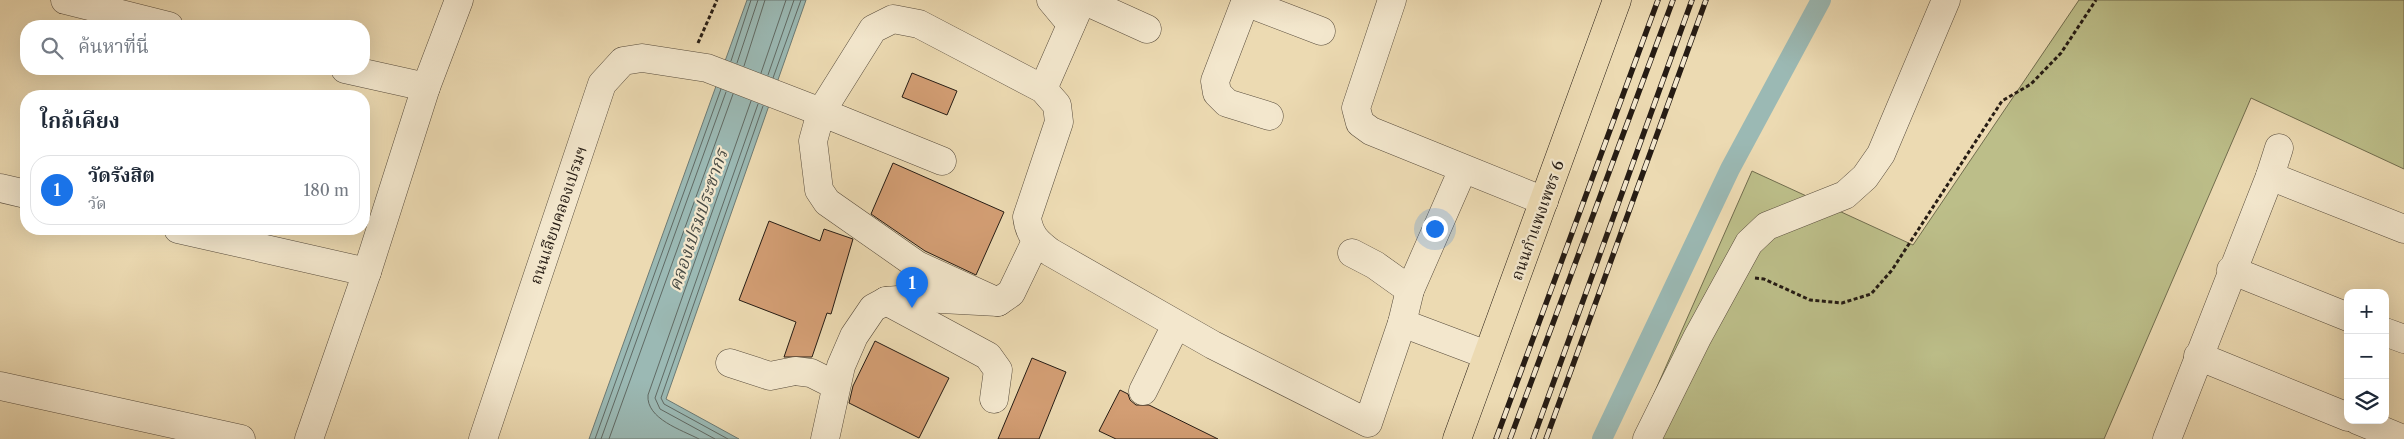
<!DOCTYPE html>
<html lang="th">
<meta charset="utf-8">
<style>
body{margin:0;font-family:"Libre Caslon Text","Noto Serif Thai",serif;background:#f2f2f3;color:#1f2937}
.controls{position:absolute;right:15px;bottom:15px;display:grid;overflow:hidden;border-radius:10px;box-shadow:0 5px 20px #0002}
.controls button{width:45px;height:45px;display:grid;place-items:center;padding:0;border:0;border-bottom:1px solid #e0e1e3;background:#fff;color:#1f2937;font:25px sans-serif}
.you{position:absolute;left:1434px;top:228px;width:18px;height:18px;margin:-12px;border:4px solid #fff;border-radius:50%;background:#1a73e8;box-shadow:0 0 0 8px #1a73e833}
.badge{display:grid;place-items:center;width:32px;height:32px;border-radius:50%;background:#1a73e8;color:#fff;font-size:16px;font-weight:700}
.pin{position:absolute;translate:-50% -41px;filter:drop-shadow(0 1px 2px #0008)}
.pin::after{content:'';position:absolute;top:26px;width:18px;height:15px;background:inherit;clip-path:polygon(0 0,100% 0,50% 100%)}
.list{margin:0;padding:0;list-style:none}
h2{display:flex;justify-content:space-between;align-items:center;height:65px;margin:0;padding:0 20px;font-size:21px}
h2 small{font-size:16px;font-weight:400;color:#747a83}
.list li{display:grid;grid-template-columns:32px 1fr auto;gap:15px;align-items:center;box-sizing:border-box;height:70px;margin:0 10px 10px;padding:0 10px;border:1px solid #e0e1e3;border-radius:20px}
.list b{display:block;font-size:19px;white-space:nowrap}
.list p{margin:0;font-size:16px;white-space:nowrap;color:#747a83}
.list em{font-size:16px;font-style:normal;color:#747a83}
.icon{flex:none;width:28px;height:28px;fill:none;stroke:currentColor;stroke-width:2;stroke-linecap:round;stroke-linejoin:round}
.map{position:relative;flex:none;width:2404px;height:439px;overflow:hidden}
.search{position:absolute;background:#fff;box-shadow:0 5px 20px #0002;left:20px;top:20px;width:350px;height:55px;display:flex;align-items:center;gap:12px;box-sizing:border-box;padding:0 18px;border-radius:20px;color:#747a83;font-size:19px}
.panel{position:absolute;background:#fff;box-shadow:0 5px 20px #0002;left:20px;top:90px;width:350px;height:145px;border-radius:20px}
.map>svg:first-child{display:block}
.green{fill:#bcbe89;stroke:#716d4e}
.water{fill:#9bb9b4;stroke:#6c7a74}
.lines{fill:none;stroke-linecap:round;stroke-linejoin:round}
.shore{stroke:#606a64;stroke-width:1}
.canal{stroke:#9bb9b4;stroke-width:20}
.building{fill:#d39e74;stroke:#261c14}
.minor-casing{stroke:#584c3c;stroke-width:29}
.major-casing{stroke:#261c14;stroke-width:29}
.path{stroke:#261c14;stroke-width:3;stroke-dasharray:4 2.5;stroke-linecap:butt}
.minor{stroke:#f3e7cd;stroke-width:28}
.major{stroke:#ecdab2;stroke-width:28}
.rail-casing{stroke:#261c14;stroke-width:5.5}
.rail{stroke:#f3e7cd;stroke-width:4;stroke-dasharray:11;stroke-linecap:butt}
.labels{text-anchor:middle;dominant-baseline:central;stroke-width:4.5;stroke-linejoin:round;paint-order:stroke}
.street-label{font-size:16px;fill:#261c14;stroke:#f3e7cd}
.water-label{font-size:18px;font-style:italic;fill:#494b44;stroke:#f3e7cd}
</style>
<div class="map">
<svg width="2404" height="439" viewBox="0 0 2404 439">
<rect width="100%" height="100%" fill="#ecdab2"/>
<filter id="stains"><feTurbulence type="fractalNoise" baseFrequency=".004" numOctaves="4"/><feColorMatrix values="0 0 0 0 .2 0 0 0 0 .09 0 0 0 0 .02 0 0 0 .5 -.17"/></filter>
<radialGradient id="worn" r=".72"><stop offset=".6" stop-color="#630" stop-opacity="0"/><stop offset="1" stop-color="#630" stop-opacity=".3"/></radialGradient>
<polygon class="green" points="2079,0 2404,0 2404,169 2251,98 2104,439 1634,439 1752,171 1913,245"/>
<polygon class="water" points="747,0 806,0 666,399 739,439 589,439"/>
<g class="lines">
<g class="shore">
<polyline points="731,61 751,0"/>
<polyline points="737,63 758,0"/>
<polyline points="744,66 765,0"/>
<polyline points="761,73 786,0"/>
<polyline points="768,75 794,0"/>
<polyline points="773,78 801,0"/>
<polyline points="595,439 721,89"/>
<polyline points="601,439 726,92"/>
<polyline points="609,439 733,94"/>
<path d="M699,439C682,430 646,419 648,395L751,101"/>
<polyline points="715,439 660,409 655,398 758,104"/>
<polyline points="728,439 664,404 661,398 763,106"/>
</g>
<polyline class="canal" points="1602,439 1730,169 1821,0"/>
</g>
<g class="building">
<polygon points="912,73 957,91 947,115 902,97"/>
<polygon points="893,163 1004,212 976,275 925,251 871,214"/>
<polygon points="769,221 820,241 824,229 853,239 831,314 827,313 812,357 784,357 796,322 739,300"/>
<polygon points="875,341 949,378 919,438 849,403 853,386"/>
<polygon points="1032,358 1066,372 1039,439 998,439"/>
<polygon points="1120,390 1128,394 1130,400 1136,405 1149,405 1218,439 1116,439 1099,431"/>
</g>
<g class="lines">
<defs>
<g id="minor">
<polyline points="65,0 169,26"/>
<polyline points="1051,0 1071,24"/>
<polyline points="1083,0 1147,29"/>
<polyline points="1246,0 1215,81 1217,93 1227,103 1269,116"/>
<polyline points="1392,0 1356,108 1360,123 1371,131 1544,201"/>
<polyline points="1245,2 1321,31"/>
<polyline points="345,69 426,87"/>
<polyline points="1043,89 1082,0"/>
<polyline points="942,161 821,112 813,141 819,190 827,202 917,265 998,302"/>
<polyline points="2270,176 2404,229"/>
<polyline points="0,188 26,194"/>
<polyline points="178,229 367,272"/>
<polyline points="1352,253 1375,265 1410,290"/>
<polyline points="2231,270 2348,317"/>
<polyline points="886,301 988,356 998,370 994,399"/>
<polyline points="1402,323 1487,355"/>
<polyline points="2385,332 2404,339"/>
<polyline points="2198,356 2348,417"/>
<polyline points="730,363 770,376 795,371 811,373 835,385"/>
<polyline points="0,386 241,439"/>
<polyline points="1143,391 1176,325"/>
<polyline points="2357,420 2403,439"/>
<polyline points="309,439 367,272 426,87 459,0"/>
<path d="M483,439L602,84L623,61L642,58L707,68L821,112L873,29L893,19L919,24L1043,89L1057,105L1059,122L1027,217C1029,235 1037,242 1050,252L1213,345L1368,423L1402,323L1410,290L1463,169"/>
<polyline points="825,439 841,366 854,336 873,308 886,301 922,298 998,302 1011,293 1036,241"/>
<polyline points="1647,439 1697,338 1749,243 1767,226 1845,195 1865,177 1881,154 1946,0"/>
<polyline points="2167,439 2270,176 2279,148"/>
</g>
<polyline id="major" points="1457,439 1617,0"/>
</defs>
<use href="#minor" class="minor-casing"/>
<use href="#major" class="major-casing"/>
<g class="path">
<polyline points="698,43 717,0"/>
<polyline points="1755,278 1764,279 1810,300 1842,303 1871,294 1892,270 2002,101 2031,84 2061,53 2096,0"/>
</g>
<use href="#minor" class="minor"/>
<use href="#major" class="major"/>
<defs>
<g id="rail">
<polyline points="1496,439 1658,0"/>
<polyline points="1510,439 1673,0"/>
<polyline points="1533,439 1692,0"/>
<polyline points="1546,439 1706,0"/>
</g>
</defs>
<use href="#rail" class="rail-casing"/>
<use href="#rail" class="rail"/>
</g>
<g class="labels">
<g class="street-label">
<text transform="translate(558 215) rotate(-71)">ถนนเลียบคลองเปรมฯ</text>
<text transform="translate(1537 220) rotate(-70)">ถนนกำแพงเพชร 6</text>
</g>
<g class="water-label">
<text transform="translate(698 220) rotate(-71)">คลองเปรมประชากร</text>
</g>
</g>
<rect width="100%" height="100%" filter="url(#stains)"/>
<rect width="100%" height="100%" fill="url(#worn)"/>
</svg>
<div class="controls">
<button>+</button>
<button>−</button>
<button><svg class="icon" aria-label="layers" viewBox="0 0 24 24"><path d="M12 4l9 5-9 5-9-5zM3 14l9 5 9-5"/></svg></button>
</div>
<div class="you"></div>
<div class="pin badge" style="left:912px;top:308px">1</div>
<div class="search"><svg class="icon" aria-label="search" viewBox="0 0 24 24"><circle cx="10" cy="10" r="6"/><path d="M15 15l6 6"/></svg>ค้นหาที่นี่</div>
<section class="panel">
<h2>ใกล้เคียง<small></small></h2>
<ul class="list">
<li><span class="badge">1</span><div><b>วัดรังสิต</b><p>วัด</p></div><em>180 m</em></li>
</ul>
</section>
</div>
